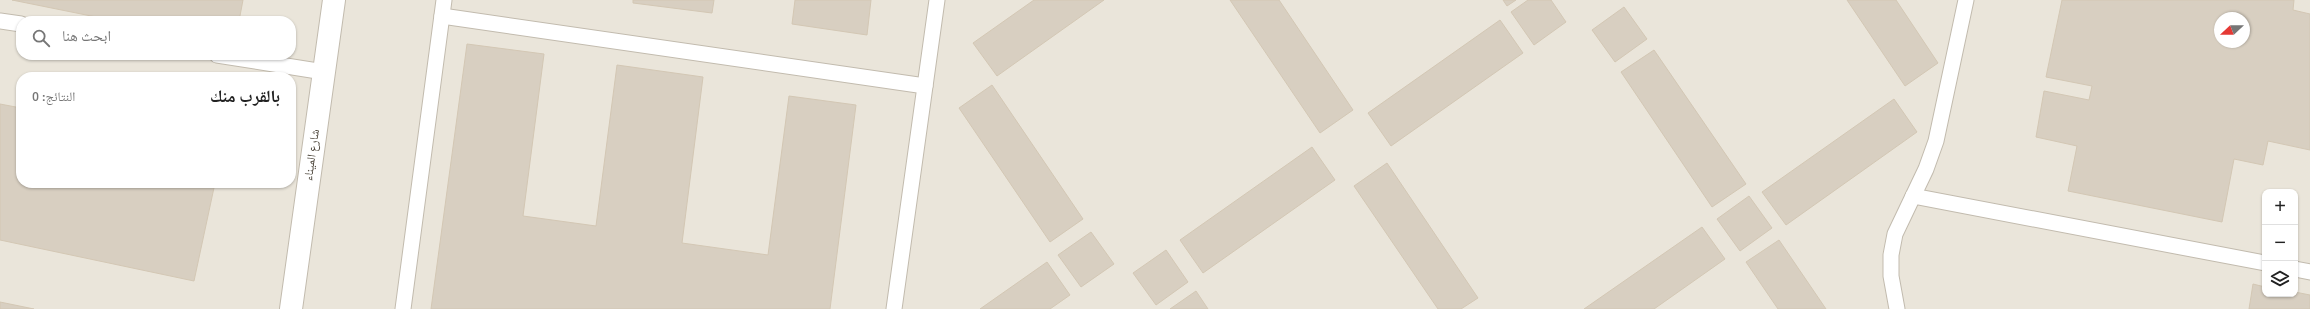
<!DOCTYPE html>
<html lang="ar">
<meta charset="utf-8">
<style>
body{margin:0;font-family:Signika,"Noto Naskh Arabic",sans-serif;background:#f2f2f2;color:#222;direction:rtl}
.controls{position:absolute;right:12px;bottom:12px;display:grid;overflow:hidden;border-radius:8px;box-shadow:0 1px 3px #0004}
.controls button{width:36px;height:36px;display:grid;place-items:center;padding:0;border:0;border-bottom:1px solid #e0e0e0;background:#fff;color:#222;font:20px sans-serif}
.compass{position:absolute;left:2214px;top:12px;width:36px;height:36px;border-radius:50%;background:#fff;box-shadow:0 1px 3px #0004;rotate:248deg}
.list{margin:0;padding:0;list-style:none}
h2{display:flex;justify-content:space-between;align-items:center;height:52px;margin:0;padding:0 16px;font-size:17px}
h2 small{font-size:13px;font-weight:400;color:#767676}
.icon{flex:none;width:22px;height:22px;fill:none;stroke:currentColor;stroke-width:2;stroke-linecap:round;stroke-linejoin:round}
.map{position:relative;flex:none;width:2310px;height:309px;overflow:hidden;direction:ltr}
.search{position:absolute;background:#fff;box-shadow:0 1px 3px #0004;left:16px;top:16px;width:280px;height:44px;display:flex;align-items:center;gap:10px;box-sizing:border-box;padding:0 14px;border-radius:16px;color:#767676;font-size:15px}
.panel{position:absolute;background:#fff;box-shadow:0 1px 3px #0004;left:16px;top:72px;width:280px;height:116px;border-radius:16px;direction:rtl}
.map>svg:first-child{display:block}
.residential{fill:#eae5da;fill-rule:evenodd}
.building{fill:#d8cfc1;stroke:#d3c7b4;fill-rule:evenodd}
.lines{fill:none;stroke-linecap:round;stroke-linejoin:round}
.service-casing{stroke:#c2bbae;stroke-width:17}
.tertiary-casing{stroke:#c2bbae;stroke-width:24}
.service{stroke:#fff;stroke-width:15}
.tertiary{stroke:#fff;stroke-width:22}
.labels{text-anchor:middle;dominant-baseline:central;stroke-width:3;stroke-linejoin:round;paint-order:stroke}
.street-label{font-size:12px;fill:#4b4439;stroke:#fff}
</style>
<div class="map">
<svg width="2310" height="309" viewBox="0 0 2310 309">
<rect width="100%" height="100%" fill="#f6f3ec"/>
<path class="residential" d="M0,0H2310V309H0ZM2220,18H2244V42H2220ZM21,21H291V55H21ZM21,77H291V183H21ZM2265,192H2295V294H2265Z"/>
<g class="building">
<polygon points="12,0 243,0 239,21 116,21"/>
<polygon points="633,0 714,0 712,13 633,3"/>
<polygon points="795,0 871,0 867,35 792,24"/>
<polygon points="1034,0 1104,0 997,76 973,43"/>
<polygon points="1230,0 1279,0 1353,110 1320,133"/>
<polygon points="1503,0 1516,0 1507,6"/>
<polygon points="1528,0 1551,0 1566,22 1534,45 1511,12"/>
<polygon points="1847,0 1896,0 1938,63 1905,86"/>
<path d="M2062,0H2294L2293,10L2310,14V150L2268,141L2263,165L2234,159L2222,222L2068,191L2077,146L2036,137L2044,91L2089,100L2092,86L2046,77ZM2220,18H2244V42H2220Z"/>
<polygon points="1624,7 1647,39 1615,62 1592,30"/>
<polygon points="1500,20 1523,53 1391,146 1368,113"/>
<polygon points="467,44 544,54 523,216 596,226 617,65 703,77 682,243 768,255 789,96 856,105 830,309 431,309"/>
<polygon points="1654,50 1746,184 1712,207 1621,72"/>
<polygon points="992,85 1083,219 1050,242 959,108"/>
<polygon points="1894,99 1917,132 1786,225 1762,192"/>
<polygon points="0,104 21,108 21,183 215,183 194,281 0,240"/>
<polygon points="1312,147 1335,180 1203,273 1180,240"/>
<polygon points="1387,163 1478,298 1461,309 1438,309 1354,186"/>
<polygon points="1749,196 1772,228 1740,251 1717,219"/>
<polygon points="1702,227 1725,259 1654,309 1584,309"/>
<polygon points="1091,232 1114,264 1081,287 1058,255"/>
<polygon points="1779,240 1826,309 1778,309 1746,262"/>
<polygon points="1166,250 1188,282 1156,305 1133,273"/>
<polygon points="1047,262 1070,295 1050,309 980,309"/>
<polygon points="2253,284 2265,287 2265,294 2295,294 2295,292 2310,295 2310,309 2249,309"/>
<polygon points="1196,291 1208,309 1170,309"/>
<polygon points="0,302 34,309 0,309"/>
</g>
<g class="lines">
<defs>
<g id="service">
<polyline points="442,16 925,86"/>
<polyline points="0,21 21,24"/>
<polyline points="217,55 324,72"/>
<polyline points="1913,196 2265,263"/>
<polyline points="2295,269 2310,272"/>
<polyline points="403,309 444,0"/>
<polyline points="894,309 937,0"/>
<polyline points="1897,309 1891,276 1891,255 1895,234 1926,169 1936,141 1966,0"/>
</g>
<polyline id="tertiary" points="291,309 334,0"/>
</defs>
<use href="#service" class="service-casing"/>
<use href="#tertiary" class="tertiary-casing"/>
<use href="#service" class="service"/>
<use href="#tertiary" class="tertiary"/>
</g>
<g class="labels">
<g class="street-label">
<text transform="translate(312 155) rotate(-82)">شارع الميناء</text>
</g>
</g>
</svg>
<div class="controls">
<button>+</button>
<button>−</button>
<button><svg class="icon" aria-label="layers" viewBox="0 0 24 24"><path d="M12 4l9 5-9 5-9-5zM3 14l9 5 9-5"/></svg></button>
</div>
<svg class="compass" viewBox="-18 -18 36 36"><path d="M0-13l5 13h-10z" fill="#e53935"/><path d="M0 13l5-13h-10z" fill="#767676"/></svg>
<div class="search"><svg class="icon" aria-label="search" viewBox="0 0 24 24"><circle cx="10" cy="10" r="6"/><path d="M15 15l6 6"/></svg>ابحث هنا</div>
<section class="panel">
<h2>بالقرب منك<small>النتائج: 0</small></h2>
<ul class="list">
</ul>
</section>
</div>
